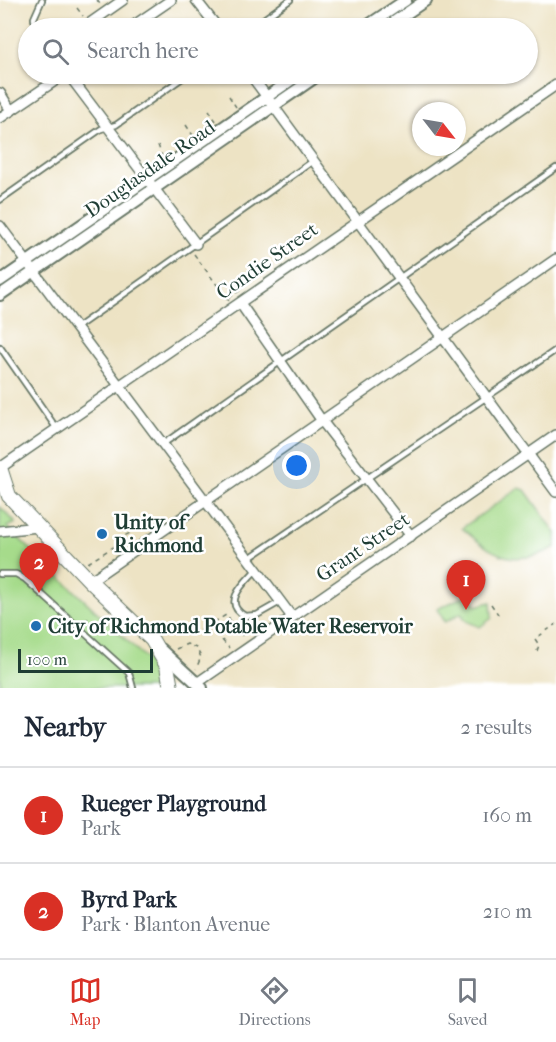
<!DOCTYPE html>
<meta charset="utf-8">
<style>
body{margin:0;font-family:"IM FELL French Canon",serif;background:#f2f2f3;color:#1f2937}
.compass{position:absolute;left:412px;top:102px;width:54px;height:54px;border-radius:50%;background:#fff;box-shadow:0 2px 4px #0004;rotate:121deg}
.scale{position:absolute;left:18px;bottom:15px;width:135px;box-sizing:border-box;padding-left:6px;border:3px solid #1f3d34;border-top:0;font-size:16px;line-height:21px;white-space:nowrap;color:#1f3d34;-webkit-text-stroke:4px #fff;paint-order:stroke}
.you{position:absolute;left:297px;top:466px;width:21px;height:21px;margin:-15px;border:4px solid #fff;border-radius:50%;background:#1a73e8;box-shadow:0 0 0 9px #1a73e833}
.badge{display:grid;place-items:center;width:39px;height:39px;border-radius:50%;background:#d93025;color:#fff;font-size:20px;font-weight:700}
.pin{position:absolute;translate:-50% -50px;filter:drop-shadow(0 2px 3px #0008)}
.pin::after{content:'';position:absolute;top:32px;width:21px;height:18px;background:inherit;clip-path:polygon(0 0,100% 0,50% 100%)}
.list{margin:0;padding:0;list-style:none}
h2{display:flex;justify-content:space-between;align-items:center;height:78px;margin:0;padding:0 24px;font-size:26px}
h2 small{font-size:20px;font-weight:400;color:#747a83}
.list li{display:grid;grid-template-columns:39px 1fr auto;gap:18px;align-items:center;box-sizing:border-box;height:96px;padding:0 24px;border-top:2px solid #e0e1e3}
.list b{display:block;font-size:22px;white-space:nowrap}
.list p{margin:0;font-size:20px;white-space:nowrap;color:#747a83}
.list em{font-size:20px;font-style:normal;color:#747a83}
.icon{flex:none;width:33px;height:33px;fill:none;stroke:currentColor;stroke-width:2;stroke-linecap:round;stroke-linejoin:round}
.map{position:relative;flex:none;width:556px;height:688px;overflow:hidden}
.search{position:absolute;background:#fff;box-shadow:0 2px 4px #0004;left:18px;right:18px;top:18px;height:66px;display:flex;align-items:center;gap:15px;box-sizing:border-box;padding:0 21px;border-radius:33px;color:#747a83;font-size:22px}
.sheet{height:270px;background:#fff}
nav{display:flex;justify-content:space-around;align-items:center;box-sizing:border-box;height:84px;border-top:2px solid #e0e1e3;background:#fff;font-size:16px;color:#747a83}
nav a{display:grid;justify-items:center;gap:3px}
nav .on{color:#d93025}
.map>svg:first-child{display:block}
.green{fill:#a6db8b;stroke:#628c60;stroke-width:1.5}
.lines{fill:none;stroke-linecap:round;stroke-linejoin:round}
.service-casing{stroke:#677766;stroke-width:8}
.minor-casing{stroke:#677766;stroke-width:12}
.tertiary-casing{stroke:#677766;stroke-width:14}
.primary-casing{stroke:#677766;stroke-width:16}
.path{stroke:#677766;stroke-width:1.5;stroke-dasharray:4.5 4.5;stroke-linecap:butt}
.service{stroke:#fff;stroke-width:4.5}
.minor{stroke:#fff;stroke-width:9}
.tertiary{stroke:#fff;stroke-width:10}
.primary{stroke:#fff;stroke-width:14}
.poi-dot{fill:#1f6fb2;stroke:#fff;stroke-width:2}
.labels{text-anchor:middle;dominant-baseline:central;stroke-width:5;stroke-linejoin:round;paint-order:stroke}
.street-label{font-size:20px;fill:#1f3d34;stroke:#fff}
.poi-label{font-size:20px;font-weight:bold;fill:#1f3d34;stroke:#fff;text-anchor:start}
</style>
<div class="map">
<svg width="556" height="688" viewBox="0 0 556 688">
<rect width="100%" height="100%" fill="#fff"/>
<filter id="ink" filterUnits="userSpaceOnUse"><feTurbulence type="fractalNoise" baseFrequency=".0167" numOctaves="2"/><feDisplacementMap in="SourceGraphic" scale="12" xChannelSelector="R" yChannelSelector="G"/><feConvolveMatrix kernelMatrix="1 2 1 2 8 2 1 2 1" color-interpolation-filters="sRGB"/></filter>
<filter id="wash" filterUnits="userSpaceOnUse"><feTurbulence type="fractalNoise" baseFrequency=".008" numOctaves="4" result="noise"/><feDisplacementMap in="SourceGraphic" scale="24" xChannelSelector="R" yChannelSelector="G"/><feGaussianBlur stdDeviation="1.35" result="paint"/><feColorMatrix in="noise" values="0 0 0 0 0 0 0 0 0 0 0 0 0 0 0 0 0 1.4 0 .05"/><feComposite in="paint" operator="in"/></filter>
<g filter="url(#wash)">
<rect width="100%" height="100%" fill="#ede3c4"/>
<g class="green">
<path d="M519,488L525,490L556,533V547C515,568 494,557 462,528Z"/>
<polygon points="0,507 16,523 7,527 154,666 156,688 0,688"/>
<polygon points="469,594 476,606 491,602 492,618 480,627 466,621 461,613 445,622 437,609"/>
</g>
</g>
<g filter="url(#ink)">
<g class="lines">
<defs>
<g id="service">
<polyline points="35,28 34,18 42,0"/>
<polyline points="251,28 290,0"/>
<polyline points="0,200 101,129 116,125 188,74"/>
<polyline points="76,328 313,161"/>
<polyline points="0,347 57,429"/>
<polyline points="163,444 556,168"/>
<polyline points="248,559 556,350"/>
<path d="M256,570C244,583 221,603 245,616L257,615L280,602"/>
<polyline points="0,574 16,574 25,579 129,673 133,688"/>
</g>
<g id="minor">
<polyline points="196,0 218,28"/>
<polyline points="83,28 123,0"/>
<polyline points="130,28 171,0"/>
<polyline points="68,74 196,244"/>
<polyline points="250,74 556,492"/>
<polyline points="0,93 11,111"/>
<polyline points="0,118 65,74"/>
<polyline points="0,226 292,617"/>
<polyline points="240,303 322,421 411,536"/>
<polyline points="0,468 556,85"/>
<polyline points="0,531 38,527"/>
<polyline points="90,581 556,259"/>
<polyline points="197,683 556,435"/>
</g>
<g id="tertiary">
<polyline points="364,28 406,0"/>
<polyline points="385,28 426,0"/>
<polyline points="0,281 300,74"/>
<polyline points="0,295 320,74"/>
<polyline points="160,649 202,688"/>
</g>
<polyline id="primary" points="0,468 9,496 90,581 152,640 167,666 171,688"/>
</defs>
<use href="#service" class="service-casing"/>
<use href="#minor" class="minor-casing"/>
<use href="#tertiary" class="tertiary-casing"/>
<use href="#primary" class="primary-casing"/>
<g class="path">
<polyline points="97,0 100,4"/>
<polyline points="77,8 83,16"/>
<polyline points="229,96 236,107"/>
<polyline points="209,110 216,121"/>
<polyline points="186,125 194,137"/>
<polyline points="158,145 162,156"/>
<polyline points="194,254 229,301"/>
<polyline points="229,298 243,288"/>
<polyline points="120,550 120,538 132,532"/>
<polyline points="88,563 118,544"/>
<polyline points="491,604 500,617"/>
<polyline points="85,622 90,616"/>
<polyline points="226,631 233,626"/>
<polyline points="203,632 201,630 226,615 245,639"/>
<polyline points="222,640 229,648"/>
<polyline points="176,649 187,644 196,648 201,657 196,669"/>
<polyline points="537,651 539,645 535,639 556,624"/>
</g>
<use href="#service" class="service"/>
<use href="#minor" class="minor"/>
<use href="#tertiary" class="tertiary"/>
<use href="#primary" class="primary"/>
</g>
</g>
<g class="poi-dot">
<circle cx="102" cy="534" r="6"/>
<circle cx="36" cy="626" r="6"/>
</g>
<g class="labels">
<g class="street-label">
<text transform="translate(150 169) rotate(-35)">Douglasdale Road</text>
<text transform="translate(267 261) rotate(-35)">Condie Street</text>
<text transform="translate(363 547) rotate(-34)">Grant Street</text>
</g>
<g class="poi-label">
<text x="114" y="522">Unity of<tspan x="114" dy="23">Richmond</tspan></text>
<text x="48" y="626">City of Richmond Potable Water Reservoir</text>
</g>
</g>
</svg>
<svg class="compass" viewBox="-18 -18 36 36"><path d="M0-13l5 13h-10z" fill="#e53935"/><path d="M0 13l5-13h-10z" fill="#747a83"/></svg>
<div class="scale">100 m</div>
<div class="you"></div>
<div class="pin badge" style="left:466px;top:610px">1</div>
<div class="pin badge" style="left:39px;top:593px">2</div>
<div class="search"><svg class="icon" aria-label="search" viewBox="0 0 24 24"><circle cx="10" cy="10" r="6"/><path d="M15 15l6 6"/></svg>Search here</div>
</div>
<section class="sheet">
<h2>Nearby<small>2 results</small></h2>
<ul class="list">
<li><span class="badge">1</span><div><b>Rueger Playground</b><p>Park</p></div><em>160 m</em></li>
<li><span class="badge">2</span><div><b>Byrd Park</b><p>Park · Blanton Avenue</p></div><em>210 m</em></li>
</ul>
</section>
<nav>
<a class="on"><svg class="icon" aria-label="map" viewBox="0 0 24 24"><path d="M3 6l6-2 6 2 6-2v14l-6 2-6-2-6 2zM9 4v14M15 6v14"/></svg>Map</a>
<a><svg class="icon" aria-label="directions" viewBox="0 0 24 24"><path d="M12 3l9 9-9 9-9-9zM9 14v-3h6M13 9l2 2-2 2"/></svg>Directions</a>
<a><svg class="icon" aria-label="saved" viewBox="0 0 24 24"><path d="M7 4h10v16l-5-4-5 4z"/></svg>Saved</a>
</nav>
